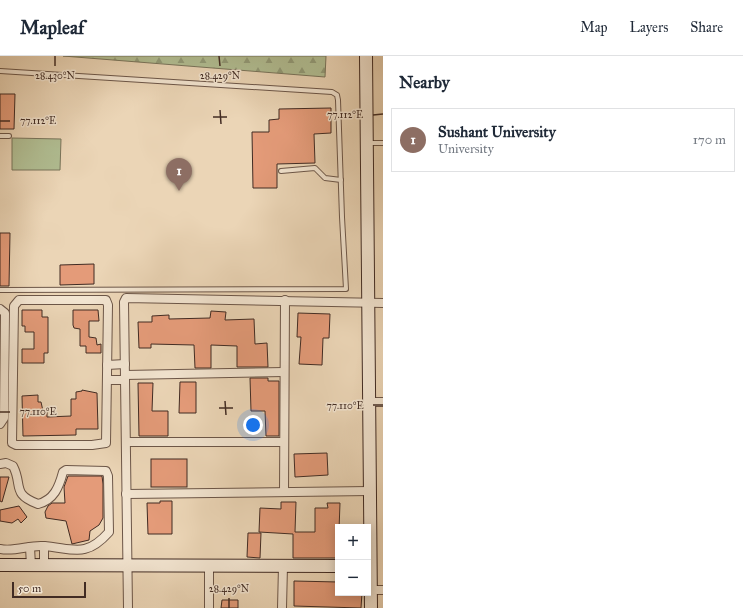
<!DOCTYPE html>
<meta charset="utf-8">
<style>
body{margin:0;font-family:"IM FELL Great Primer",serif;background:#f6f6f7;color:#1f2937}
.controls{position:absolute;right:12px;bottom:12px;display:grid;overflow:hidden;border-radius:0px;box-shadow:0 2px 10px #0003}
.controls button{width:36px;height:36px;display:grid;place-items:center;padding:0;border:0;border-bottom:1px solid #e0e1e3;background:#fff;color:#1f2937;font:20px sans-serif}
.scale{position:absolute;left:12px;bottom:10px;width:74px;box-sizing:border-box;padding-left:4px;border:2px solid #412b23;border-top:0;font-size:11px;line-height:14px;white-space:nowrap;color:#412b23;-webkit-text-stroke:3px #f2e4d0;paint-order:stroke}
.you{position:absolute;left:253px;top:369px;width:14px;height:14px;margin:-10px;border:3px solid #fff;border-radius:50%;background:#1a73e8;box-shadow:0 0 0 6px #1a73e833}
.badge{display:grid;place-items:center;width:26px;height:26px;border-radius:50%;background:#7c3aed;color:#fff;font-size:13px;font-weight:700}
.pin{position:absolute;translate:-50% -33px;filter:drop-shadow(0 1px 2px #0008)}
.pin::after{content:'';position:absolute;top:21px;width:14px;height:12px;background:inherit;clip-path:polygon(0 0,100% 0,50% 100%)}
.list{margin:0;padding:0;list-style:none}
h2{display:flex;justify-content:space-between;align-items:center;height:52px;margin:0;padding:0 16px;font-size:17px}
h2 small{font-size:13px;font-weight:400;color:#747a83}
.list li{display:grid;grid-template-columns:26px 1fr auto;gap:12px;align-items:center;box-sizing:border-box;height:64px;margin:0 8px 8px;padding:0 8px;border:1px solid #e0e1e3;border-radius:0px}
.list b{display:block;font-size:15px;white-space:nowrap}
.list p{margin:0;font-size:13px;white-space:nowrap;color:#747a83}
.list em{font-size:13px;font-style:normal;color:#747a83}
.map{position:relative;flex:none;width:383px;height:552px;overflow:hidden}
header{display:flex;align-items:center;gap:24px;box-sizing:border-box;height:56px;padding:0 20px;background:#fff;border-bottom:1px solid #e0e1e3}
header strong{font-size:19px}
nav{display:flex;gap:22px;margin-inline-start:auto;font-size:14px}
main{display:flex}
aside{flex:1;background:#fff}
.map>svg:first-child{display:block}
.forest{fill:url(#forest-firs);stroke:#79745b}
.garden{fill:#b1be93;stroke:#79745b}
.building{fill:#e49b79;stroke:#412b23}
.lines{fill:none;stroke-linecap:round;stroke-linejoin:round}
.lane-casing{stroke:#6c5648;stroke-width:6}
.street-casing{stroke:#6c5648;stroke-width:10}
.secondary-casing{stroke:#412b23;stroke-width:14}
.lane{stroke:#f2e4d0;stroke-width:4}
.street{stroke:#f2e4d0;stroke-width:8}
.secondary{stroke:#f2e4d0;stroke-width:12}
.ticks{fill:none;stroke:#412b23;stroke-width:1.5}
.ticks-label{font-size:10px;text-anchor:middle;fill:#412b23;stroke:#f2e4d0;stroke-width:3;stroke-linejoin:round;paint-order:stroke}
</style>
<header>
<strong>Mapleaf</strong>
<nav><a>Map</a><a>Layers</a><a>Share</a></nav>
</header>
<main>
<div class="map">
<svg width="383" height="552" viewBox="0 0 383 552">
<defs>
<pattern id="forest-firs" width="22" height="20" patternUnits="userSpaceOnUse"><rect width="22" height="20" fill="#b1be93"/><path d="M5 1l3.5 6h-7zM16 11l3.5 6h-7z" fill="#929b78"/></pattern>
</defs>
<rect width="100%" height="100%" fill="#ebd5b6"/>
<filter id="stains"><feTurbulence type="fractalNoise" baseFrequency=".005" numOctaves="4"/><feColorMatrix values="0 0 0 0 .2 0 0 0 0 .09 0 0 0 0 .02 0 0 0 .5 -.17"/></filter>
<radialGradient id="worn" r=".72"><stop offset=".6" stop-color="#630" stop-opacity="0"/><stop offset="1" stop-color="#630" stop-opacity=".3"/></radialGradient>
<polygon class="forest" points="63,0 326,0 325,21"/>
<polygon class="garden" points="12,82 61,83 60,114 12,114"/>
<g class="building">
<polygon points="0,38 15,38 14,73 0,73"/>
<polygon points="331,52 331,77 314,78 315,107 277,108 277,132 253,132 252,76 269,76 269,64 279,63 279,53"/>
<polygon points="0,177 10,177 9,230 0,230"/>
<polygon points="94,208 94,228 60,229 60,209"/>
<polygon points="22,254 42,254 42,261 48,261 48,297 44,297 44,307 22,307 22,293 34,293 34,276 25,276 25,270 22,270"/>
<polygon points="73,254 98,254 99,265 89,265 89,281 96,282 97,289 101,288 101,297 86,297 86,290 80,290 80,273 74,272 73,269"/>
<polygon points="211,255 226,256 225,264 254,263 255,288 267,287 268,311 237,311 237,290 211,289 211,312 195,312 194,289 151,288 151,292 139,292 138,266 152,266 152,260 169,259 169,263 210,262"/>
<polygon points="298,257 330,258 329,282 323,282 322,309 299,308 301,281 297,281"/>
<polygon points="250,322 268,322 268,325 279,325 279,380 266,380 265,355 251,355"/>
<polygon points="180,326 196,326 196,357 179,357"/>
<polygon points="138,327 153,327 152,355 168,355 168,380 139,380"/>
<polygon points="82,334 97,337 98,373 76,373 76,379 23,380 22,340 38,339 38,346 41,346 43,355 47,355 47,361 71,360 71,343 76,343 76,336 82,335"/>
<polygon points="327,397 328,419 295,421 294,398"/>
<rect x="151" y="403" width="36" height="28"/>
<polygon points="68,420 102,420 103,428 103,462 99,469 90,475 89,484 72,488 66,465 46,462 45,456 48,450 52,447 65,447 64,431"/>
<polygon points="0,421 9,421 2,446 0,445"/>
<polygon points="160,445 172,445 172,478 148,478 147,447 160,447"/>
<polygon points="281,446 296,446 295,476 315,476 315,452 328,452 327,447 340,447 338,502 293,502 293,478 259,476 260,452 281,453"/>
<polygon points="19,450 27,461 21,467 18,463 12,467 0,465 0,454"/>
<polygon points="248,477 261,477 260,502 247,501"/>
<polygon points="294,525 338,526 338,537 362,537 361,552 294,550"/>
<polygon points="222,544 238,544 238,552 221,552"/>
</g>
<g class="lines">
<defs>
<g id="lane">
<polyline points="0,15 332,36 337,39 338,44 342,161 346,233 0,234"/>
<polyline points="0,80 9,80"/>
<polyline points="367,87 383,87"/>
<polyline points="281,115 315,112 325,122 341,124"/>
</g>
<g id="street">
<polygon points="19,244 106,244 108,249 106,387 92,389 16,389 12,387 14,250"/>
<polyline points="0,253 5,257 4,362 0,368"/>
<polyline points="107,309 125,308"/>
<polyline points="125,319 284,316"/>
<polyline points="107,324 125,324"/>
<polyline points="369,346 383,346"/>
<polyline points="126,386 284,386"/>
<path d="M0,408L6,407L13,410C23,429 11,438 38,448C54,444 59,431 63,416L66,414L106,415L108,420L109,476C85,503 73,492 43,490C29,489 15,496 0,493"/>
<polyline points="284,436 285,244"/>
<polyline points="126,438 370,435"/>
<polyline points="44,490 44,510"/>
<polyline points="30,491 31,510"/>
<polyline points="370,534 383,534"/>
<polyline points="128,552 124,246 126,242 383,247"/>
<polyline points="209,552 209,510"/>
<polyline points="282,552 283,510"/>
</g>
<g id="secondary">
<polyline points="366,0 371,552"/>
<polyline points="0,509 338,510"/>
</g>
</defs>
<use href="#lane" class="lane-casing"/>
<use href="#street" class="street-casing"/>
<use href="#secondary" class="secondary-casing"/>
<use href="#lane" class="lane"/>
<use href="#street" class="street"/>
<use href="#secondary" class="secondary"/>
</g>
<path class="ticks" d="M55,0V10M219,0L220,10M220,54L221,68M373,59L383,58M213,61H227M0,65H10M225,345L226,359M373,349H383M219,352H233M0,356H10M229,542V552"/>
<g class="ticks-label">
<text x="55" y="23">28.430°N</text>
<text x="220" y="23">28.429°N</text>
<text x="345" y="62">77.112°E</text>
<text x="38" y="68">77.112°E</text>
<text x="345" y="353">77.110°E</text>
<text x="38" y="359">77.110°E</text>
<text x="229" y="536">28.429°N</text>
</g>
<rect width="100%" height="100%" filter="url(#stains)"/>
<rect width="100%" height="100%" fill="url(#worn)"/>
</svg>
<div class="controls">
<button>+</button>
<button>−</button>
</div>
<div class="scale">50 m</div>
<div class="you"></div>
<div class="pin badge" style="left:179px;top:135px;background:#8d6e63">1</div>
</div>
<aside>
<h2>Nearby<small></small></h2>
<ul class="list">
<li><span class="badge" style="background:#8d6e63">1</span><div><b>Sushant University</b><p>University</p></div><em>170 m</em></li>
</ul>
</aside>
</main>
